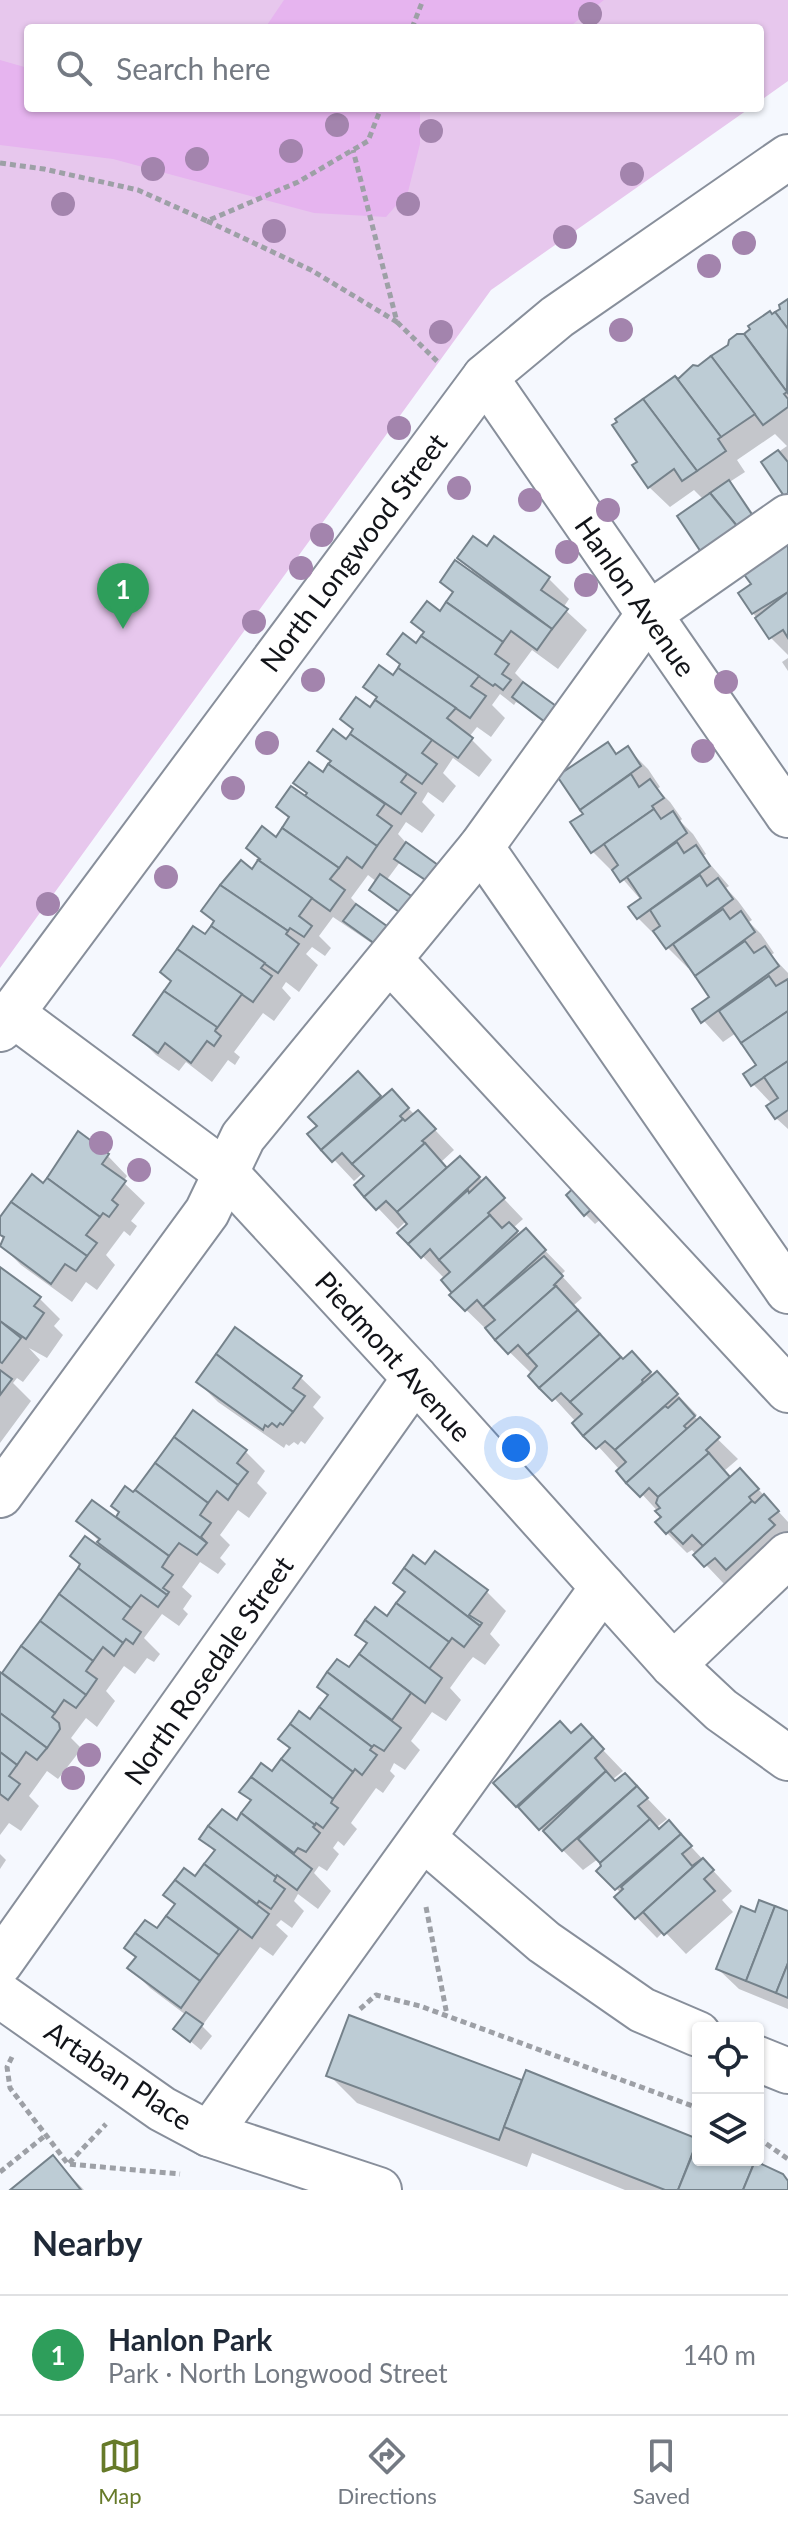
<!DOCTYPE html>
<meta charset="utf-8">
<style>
body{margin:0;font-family:Lato,sans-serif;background:#f6f6f7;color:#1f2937}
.controls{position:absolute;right:24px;bottom:24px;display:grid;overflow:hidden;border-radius:8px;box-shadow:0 2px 6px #0004}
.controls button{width:72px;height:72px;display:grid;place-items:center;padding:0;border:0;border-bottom:2px solid #e0e1e3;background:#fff;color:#1f2937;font:40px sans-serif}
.you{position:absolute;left:516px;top:1448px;width:28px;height:28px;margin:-20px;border:6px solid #fff;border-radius:50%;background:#1a73e8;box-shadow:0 0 0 12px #1a73e833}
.badge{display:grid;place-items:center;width:52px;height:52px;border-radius:50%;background:#667a29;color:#fff;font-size:26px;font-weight:700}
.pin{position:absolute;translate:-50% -66px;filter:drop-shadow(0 2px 4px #0008)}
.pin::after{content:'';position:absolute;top:42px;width:28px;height:24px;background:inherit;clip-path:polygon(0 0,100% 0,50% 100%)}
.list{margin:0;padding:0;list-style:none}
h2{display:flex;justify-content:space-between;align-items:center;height:104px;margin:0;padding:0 32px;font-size:34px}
h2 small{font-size:26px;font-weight:400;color:#747a83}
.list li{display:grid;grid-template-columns:52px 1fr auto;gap:24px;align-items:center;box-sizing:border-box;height:120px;padding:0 32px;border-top:2px solid #e0e1e3}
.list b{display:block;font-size:30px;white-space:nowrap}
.list p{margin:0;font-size:26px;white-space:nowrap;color:#747a83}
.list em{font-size:26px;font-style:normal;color:#747a83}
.icon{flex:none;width:44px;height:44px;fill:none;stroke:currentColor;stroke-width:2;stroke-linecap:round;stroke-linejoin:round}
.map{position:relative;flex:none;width:788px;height:2190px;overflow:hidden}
.search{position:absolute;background:#fff;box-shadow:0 2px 6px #0004;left:24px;right:24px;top:24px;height:88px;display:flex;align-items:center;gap:20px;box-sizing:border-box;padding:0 28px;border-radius:8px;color:#747a83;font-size:30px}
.sheet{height:224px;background:#fff}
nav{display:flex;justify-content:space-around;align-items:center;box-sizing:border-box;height:112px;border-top:2px solid #e0e1e3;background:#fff;font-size:22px;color:#747a83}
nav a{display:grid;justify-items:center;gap:4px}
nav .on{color:#667a29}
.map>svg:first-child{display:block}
.green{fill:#e7c7ed}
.forest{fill:#e6b4ef}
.shadow{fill:#0003}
.building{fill:#bdccd5;stroke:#75828b;stroke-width:2}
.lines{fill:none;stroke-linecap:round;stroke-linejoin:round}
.minor-casing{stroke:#888f9b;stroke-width:48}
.path{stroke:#9da0a6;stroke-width:5;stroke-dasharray:6 4;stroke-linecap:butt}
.minor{stroke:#fff;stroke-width:44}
.tree{fill:#a384ad}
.labels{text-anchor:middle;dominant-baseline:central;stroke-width:8;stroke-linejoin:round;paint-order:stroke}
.street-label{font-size:28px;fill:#121419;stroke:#fff}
</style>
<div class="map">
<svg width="788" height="2190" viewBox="0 0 788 2190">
<rect width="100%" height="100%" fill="#f5f8fe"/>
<polygon class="green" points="0,0 788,0 788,81 760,101 760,28 28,28 28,108 750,108 491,290 0,968"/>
<g class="forest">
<polygon points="284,0 604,0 568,28 265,28"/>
<polygon points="0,60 28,68 28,108 420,108 420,144 408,192 386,217 314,213 113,159 0,145"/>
</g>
<g class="shadow">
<polygon points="788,301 788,496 764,462 787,446 775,434 737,460 745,472 728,483 739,493 762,527 704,500 694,490 670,507 649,487 640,462 678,382 777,314"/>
<polygon points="494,539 549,579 569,599 563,608 587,630 558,669 532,650 515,673 528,686 556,730 525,707 516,702 514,705 500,694 492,705 505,718 491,737 477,727 469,737 492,760 479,777 453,758 443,773 456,786 443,803 428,792 422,802 435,815 422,833 406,822 398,834 411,848 438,890 400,862 386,881 413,923 372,890 377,882 368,875 351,898 364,912 389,955 333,917 319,936 331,948 325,956 312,947 306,954 318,965 299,992 286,982 282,988 291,998 274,1021 263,1013 234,1052 240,1057 235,1065 228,1060 212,1082 186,1062 179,1071 156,1055 136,1035 290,819 278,807 306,799 308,795 296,783 323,775 332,763 320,751 346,742 355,731 343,719 370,710 378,699 366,686 393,678 402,666 390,654 417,645 425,634 413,622 440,613 454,594 442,582 470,573 472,570 460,558 488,549"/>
<polygon points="788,545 788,655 771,638 753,613 754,584"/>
<polygon points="788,658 788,671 782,662"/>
<polygon points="608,745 618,755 627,748 648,769 660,787 657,789 670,802 682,819 680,821 693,834 706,854 703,856 729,886 726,888 738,901 752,920 749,922 761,934 774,953 771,955 788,973 788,1129 776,1118 772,1104 753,1084 759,1065 736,1033 723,1042 694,1010 712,998 690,966 688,968 638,918 641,900 615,870 613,872 593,852 586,814 560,777"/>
<polygon points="358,1074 383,1099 392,1092 415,1115 418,1112 454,1150 441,1162 448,1170 460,1159 484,1182 486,1180 523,1219 513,1228 521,1236 526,1231 565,1271 561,1275 582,1298 573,1306 624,1361 632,1354 654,1376 677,1394 697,1415 695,1417 738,1459 724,1471 731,1479 740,1471 760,1491 788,1522 788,1540 726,1586 692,1550 687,1553 667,1533 663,1517 532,1374 452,1296 455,1293 445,1279 400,1233 409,1224 406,1221 398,1229 378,1208 363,1173 354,1181 310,1134 319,1126"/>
<polygon points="107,1155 127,1176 123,1182 145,1203 131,1221 137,1226 130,1236 124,1231 106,1255 115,1265 97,1290 86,1282 72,1302 21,1265 0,1244 4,1239 0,1235 0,1221 44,1185"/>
<polygon points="590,1195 607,1214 595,1224 585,1214"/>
<polygon points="0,1269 40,1299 60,1319 54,1326 63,1335 47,1358 29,1348 40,1360 23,1382 17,1378 13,1383 31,1401 0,1443"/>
<polygon points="300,1377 321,1397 313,1407 324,1418 305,1444 301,1441 298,1445 294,1442 289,1446 286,1444 284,1448 218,1402 198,1382"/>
<polygon points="245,1451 265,1471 257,1483 267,1493 249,1518 238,1510 220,1535 230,1545 220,1558 226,1564 218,1574 200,1562 182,1587 192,1596 183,1609 188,1614 179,1626 162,1614 144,1638 160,1654 154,1662 147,1658 135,1674 124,1666 106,1691 115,1701 97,1727 86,1718 71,1738 80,1747 79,1752 58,1779 47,1771 37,1785 29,1796 39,1806 21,1831 9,1823 0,1835 0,1674 2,1676 100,1542 79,1521 116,1520 134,1495"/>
<polygon points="425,1566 486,1591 506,1611 490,1634 500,1645 485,1665 473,1657 468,1663 450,1688 461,1700 446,1721 432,1712 411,1741 420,1750 405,1770 394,1763 390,1771 395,1776 383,1793 376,1788 353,1820 351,1823 357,1829 344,1846 338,1841 333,1848 339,1854 327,1871 319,1866 314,1873 331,1891 318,1909 298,1894 294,1901 304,1911 292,1928 281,1920 276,1925 288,1936 273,1956 260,1947 202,2026 212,2036 201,2050 176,2029 186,2015 150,1988 130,1968 137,1958 127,1948 157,1931 176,1905 166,1895 184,1870 196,1879 215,1852 202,1839 237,1823 252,1802 242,1792 273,1774 291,1749 281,1739 311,1722 330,1697 319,1687 338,1661 349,1670 368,1645 357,1635 387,1618"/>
<polygon points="581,1727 623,1771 613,1779 617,1783 625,1775 667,1819 657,1827 660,1831 669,1823 732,1891 722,1900 733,1912 686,1954 664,1931 657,1938 617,1897 621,1893 599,1871 604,1866 598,1859 583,1870 517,1805 572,1735"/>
<polygon points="0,1854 6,1860 0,1869"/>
<polygon points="788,1913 788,2009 739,1989 718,1969 756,1915"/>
<polygon points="350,2018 523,2083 527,2073 698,2141 698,2160 745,2160 782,2176 788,2181 788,2190 625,2190 532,2153 527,2167 357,2103 329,2075"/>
<polygon points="53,2158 84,2190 13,2190"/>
</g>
<g class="building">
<polygon points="788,299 788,329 775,312 780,309 779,305"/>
<polygon points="770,311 772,314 775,312 788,329 787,392 744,334 750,329 748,326"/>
<polygon points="737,334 744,334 787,392 784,394 788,399 788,407 763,425 711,356 728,345 729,340"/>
<polygon points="711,356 755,414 721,437 675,376 678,379 693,365 698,366"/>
<polygon points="675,376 721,437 718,439 726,451 697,471 643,399"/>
<polygon points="643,399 697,471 682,481 674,469 648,488 632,465 637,462 612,425 617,422 615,419"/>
<polygon points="778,450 788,462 788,493 784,496 761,462"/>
<polygon points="729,480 753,516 737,526 710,493"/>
<polygon points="710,493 737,526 701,552 677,516"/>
<polygon points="473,536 487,546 494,536 550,577 541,590 568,609 552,629 457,558"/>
<polygon points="788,542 788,592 752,614 738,593 751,584 743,573"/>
<polygon points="455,560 552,629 537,650 511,631 503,642 446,602 453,592 440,582"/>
<polygon points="788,592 788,638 783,630 769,639 755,618"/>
<polygon points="427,601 440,611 446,602 503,642 495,654 509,664 502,674 511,680 503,690 495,684 493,686 421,636 424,632 411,622"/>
<polygon points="403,633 416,643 421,636 479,676 471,686 486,696 470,718 398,668 400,664 387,654"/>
<polygon points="379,665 393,675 398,668 456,708 447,718 473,738 458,758 375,700 377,697 363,687"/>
<polygon points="523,682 556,706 545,722 512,697"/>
<polygon points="356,697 370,707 375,700 432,740 422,753 437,764 422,784 350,734 353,729 340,719"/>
<polygon points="333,729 346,739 350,734 407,774 401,782 416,793 401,814 328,764 331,761 317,751"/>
<polygon points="608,742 616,754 628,746 641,766 580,810 557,776"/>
<polygon points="309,762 323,772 328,764 385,804 377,815 392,826 377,846 305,796 307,793 293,783"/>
<polygon points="631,774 639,787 650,779 664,798 652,806 654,809 591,853 570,822 583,814 580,810"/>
<polygon points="291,786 377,846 362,868 347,857 339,868 282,828 289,817 276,807"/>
<polygon points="654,809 661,819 673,811 687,833 620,882 612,870 618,865 604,844"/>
<polygon points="262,826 276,837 282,828 339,868 330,879 345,890 330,911 258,860 260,859 246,848"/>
<polygon points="406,842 438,865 427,881 394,859"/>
<polygon points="677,842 684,853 696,845 710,866 637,919 628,907 641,898 627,877"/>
<polygon points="241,860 252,869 258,860 312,898 299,916 312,926 304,937 290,928 288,931 220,885"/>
<polygon points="380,874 414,898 402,914 369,890"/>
<polygon points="700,875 707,886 718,878 733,899 666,949 653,931 660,926 650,910"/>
<polygon points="220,885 288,931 286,934 299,944 278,973 211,926 214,921 201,911"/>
<polygon points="356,904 391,929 378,946 343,921"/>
<polygon points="723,909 730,919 741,911 755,932 695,976 673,944"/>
<polygon points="193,926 205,934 211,926 265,963 261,968 272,976 253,1002 177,949"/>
<polygon points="745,941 754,953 765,946 779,966 701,1023 692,1009 709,997 695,976"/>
<polygon points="177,949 242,994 217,1028 164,991 171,981 160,972"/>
<polygon points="769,976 776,986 788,979 788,1011 741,1043 719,1011"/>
<polygon points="164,991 217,1027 215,1031 221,1036 214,1046 207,1041 191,1063 165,1043 158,1053 133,1035"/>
<polygon points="788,1011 788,1061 751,1086 743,1074 756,1065 741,1043"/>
<polygon points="788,1061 788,1110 775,1119 766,1106 778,1098 764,1077"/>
<polygon points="358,1071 381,1096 321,1150 307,1134 317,1126 308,1117"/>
<polygon points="392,1089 409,1108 400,1116 403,1119 352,1164 342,1153 332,1162 321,1150"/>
<polygon points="418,1110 436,1129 422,1141 425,1143 364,1197 354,1185 364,1176 352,1164 403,1119 405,1121"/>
<polygon points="78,1131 109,1154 102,1164 126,1181 112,1200 118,1205 109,1217 103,1213 100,1217 47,1178"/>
<polygon points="425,1143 447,1168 397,1212 386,1201 376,1210 364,1197"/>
<polygon points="460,1156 480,1177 408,1244 397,1233 407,1224 397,1212"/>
<polygon points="32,1174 43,1183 47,1178 100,1217 86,1235 97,1243 87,1256 11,1202"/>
<polygon points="486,1177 505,1198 488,1213 490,1215 439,1260 430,1249 421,1258 408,1244 468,1190 469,1193"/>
<polygon points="580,1182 598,1203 584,1216 566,1195"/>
<polygon points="11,1202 87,1256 76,1271 65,1264 51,1284 0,1246 4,1237 0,1235 0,1217"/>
<polygon points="490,1215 502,1228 509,1222 518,1231 452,1293 441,1280 450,1272 439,1260"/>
<polygon points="526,1228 546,1250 483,1307 477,1300 465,1311 449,1295"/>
<polygon points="544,1256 563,1276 554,1285 556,1286 495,1340 485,1328 495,1320 483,1307"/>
<polygon points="0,1267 41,1297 34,1306 44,1313 26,1339 0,1321"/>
<polygon points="556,1286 578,1310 527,1355 518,1345 508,1354 495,1340"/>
<polygon points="578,1310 600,1334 539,1388 528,1376 537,1366 527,1355"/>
<polygon points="0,1321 21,1338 2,1363 0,1362"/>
<polygon points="235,1327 302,1376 293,1388 305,1396 293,1412 216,1354"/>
<polygon points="600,1334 621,1357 570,1402 561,1393 552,1401 539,1388"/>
<polygon points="632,1351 651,1372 642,1380 643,1382 583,1436 572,1423 582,1414 570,1402 621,1357 623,1359"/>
<polygon points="216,1354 293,1412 283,1425 280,1423 277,1427 272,1423 268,1427 265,1425 263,1430 196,1382"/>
<polygon points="0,1370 12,1379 0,1395"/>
<polygon points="657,1371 678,1394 615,1450 605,1441 596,1449 583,1436"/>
<polygon points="679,1398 695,1416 684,1426 687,1429 626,1483 616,1471 626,1462 615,1450 665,1406 668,1408"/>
<polygon points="193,1410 247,1450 237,1463 248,1472 238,1485 174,1437"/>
<polygon points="700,1417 720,1437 706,1450 709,1453 658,1497 649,1488 640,1497 626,1483"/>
<polygon points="174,1437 238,1485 228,1500 217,1491 208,1503 155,1463"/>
<polygon points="709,1453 730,1477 666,1534 655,1522 661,1517 655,1511 660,1508 656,1503 658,1497"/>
<polygon points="155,1463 208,1503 200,1515 211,1523 201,1537 207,1543 135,1490"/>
<polygon points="740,1468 759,1489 749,1497 752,1501 703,1546 692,1535 683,1544 670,1531"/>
<polygon points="125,1486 133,1492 135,1490 207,1543 197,1555 179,1543 169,1556 116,1517 119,1512 111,1506"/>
<polygon points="764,1494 779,1511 769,1519 775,1525 726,1570 715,1558 704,1567 693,1555 752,1501 755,1503"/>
<polygon points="92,1500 169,1556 162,1567 173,1575 163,1588 169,1592 167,1595 97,1542 100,1539 76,1521"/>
<polygon points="85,1536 167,1595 158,1607 141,1595 131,1608 78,1568 80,1564 70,1556"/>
<polygon points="435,1551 488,1590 469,1615 482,1623 480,1626 404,1568 413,1555 425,1564"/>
<polygon points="78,1568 131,1608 123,1619 141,1632 133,1644 126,1639 123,1643 59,1594"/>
<polygon points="404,1568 480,1626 464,1647 452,1638 449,1642 396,1603 405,1592 393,1583"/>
<polygon points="59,1594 123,1643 114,1656 103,1647 93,1661 40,1621"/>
<polygon points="396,1603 449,1642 429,1669 365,1620 375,1607 387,1616"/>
<polygon points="365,1620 442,1678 425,1703 359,1654 367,1643 355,1635"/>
<polygon points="40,1621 93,1661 86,1671 97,1679 86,1695 21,1646"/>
<polygon points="21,1646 86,1695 76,1708 64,1700 55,1713 2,1673"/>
<polygon points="359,1654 411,1693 392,1720 327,1672 337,1659 349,1667"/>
<polygon points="0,1672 55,1713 52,1717 59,1723 60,1729 47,1748 0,1713"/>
<polygon points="327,1672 401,1728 384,1751 374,1745 372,1747 319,1707 328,1695 317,1687"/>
<polygon points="319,1707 372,1747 370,1750 377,1755 362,1775 355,1769 353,1772 290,1724 299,1711 310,1719"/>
<polygon points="0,1713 47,1748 37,1760 26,1752 17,1765 0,1752"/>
<polygon points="560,1721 571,1733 581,1724 593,1737 516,1807 493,1783"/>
<polygon points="290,1724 353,1772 333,1799 281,1759 290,1748 278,1739"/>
<polygon points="593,1737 604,1749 595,1758 606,1771 539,1830 518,1807"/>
<polygon points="0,1752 17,1765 9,1776 20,1784 8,1800 0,1794"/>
<polygon points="281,1759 333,1799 331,1803 338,1808 323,1828 316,1823 315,1825 251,1777 261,1763 272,1771"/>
<polygon points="606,1771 615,1781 625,1773 637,1786 562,1851 543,1831"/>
<polygon points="251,1777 315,1825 313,1827 320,1833 306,1852 298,1848 294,1853 241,1813 251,1800 239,1792"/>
<polygon points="637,1786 648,1798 638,1806 650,1819 600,1863 578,1839"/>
<polygon points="222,1809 237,1820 241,1813 312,1869 297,1890 277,1875 276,1877 208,1826"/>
<polygon points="650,1819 659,1829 669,1820 681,1834 615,1890 596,1871 601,1866 600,1863"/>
<polygon points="208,1826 276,1877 274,1881 285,1889 271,1909 259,1901 257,1904 204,1864 215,1850 199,1839"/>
<polygon points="681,1834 692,1846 682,1854 692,1866 703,1858 635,1919 614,1897 623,1889 621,1887"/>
<polygon points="703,1858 714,1870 704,1879 715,1891 664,1935 643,1912"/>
<polygon points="204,1864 269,1914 252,1938 175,1880 184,1868 195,1876"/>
<polygon points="175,1880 239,1929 219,1955 166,1916 175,1904 163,1895"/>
<polygon points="759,1900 775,1906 746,1981 716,1969 741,1906 755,1912"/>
<polygon points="775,1906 788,1911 788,1963 776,1993 746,1981"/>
<polygon points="166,1916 219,1955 200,1981 135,1933 145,1920 157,1928"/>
<polygon points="135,1933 200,1981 181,2008 127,1968 136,1957 124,1948"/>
<polygon points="788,1963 788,1998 776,1993"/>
<polygon points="186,2012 203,2024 190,2042 173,2029"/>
<polygon points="349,2015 522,2080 499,2140 326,2076"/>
<polygon points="526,2070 698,2139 678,2190 665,2190 504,2127"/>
<polygon points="698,2141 698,2160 755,2161 743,2190 678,2190"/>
<polygon points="53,2155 81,2190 10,2190"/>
<polygon points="755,2161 783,2174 788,2181 788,2190 743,2190"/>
</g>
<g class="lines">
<defs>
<g id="minor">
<polyline points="485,377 788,815"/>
<polyline points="481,847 788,1291"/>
<polyline points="390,960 788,1390"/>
<polyline points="11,1013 225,1172 415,1378 673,1665 721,1710 788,1758"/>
<polyline points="0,1029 485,377 557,317 788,157"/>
<polyline points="0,1495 207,1212 243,1137 481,847 649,614 788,517"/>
<polyline points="673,1665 788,1555"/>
<polyline points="423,1838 544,1942 642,2010 698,2034"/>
<polyline points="0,1963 415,1378"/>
<polyline points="0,1995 162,2109 209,2134 379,2190"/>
<polyline points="758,2059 788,2071"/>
<polyline points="209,2134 603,1587"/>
</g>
</defs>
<use href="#minor" class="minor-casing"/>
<g class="path">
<polyline points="412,28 423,0"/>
<polyline points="0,163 44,169 138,190 207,221 298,182 368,141 381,108"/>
<polyline points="207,221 311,270 397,322 353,150"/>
<polyline points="397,322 439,363"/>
<polyline points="426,1907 447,2015"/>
<polyline points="360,2009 376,1995 420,2006 698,2108"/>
<polyline points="12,2057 7,2067 10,2088 68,2164 180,2174"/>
<polyline points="758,2138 788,2159"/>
<polyline points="69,2163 106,2124"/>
<polyline points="0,2172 46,2135"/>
</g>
<use href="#minor" class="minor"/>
</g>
<g class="tree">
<circle cx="590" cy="14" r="12"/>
<circle cx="337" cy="125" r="12"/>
<circle cx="431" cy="131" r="12"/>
<circle cx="291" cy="151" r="12"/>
<circle cx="197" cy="159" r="12"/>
<circle cx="153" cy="169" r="12"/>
<circle cx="632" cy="174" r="12"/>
<circle cx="63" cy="204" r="12"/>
<circle cx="408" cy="204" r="12"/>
<circle cx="274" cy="231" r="12"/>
<circle cx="565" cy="237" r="12"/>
<circle cx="744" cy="243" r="12"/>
<circle cx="709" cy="266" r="12"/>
<circle cx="621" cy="330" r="12"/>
<circle cx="441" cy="332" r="12"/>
<circle cx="399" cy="428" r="12"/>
<circle cx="459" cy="488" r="12"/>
<circle cx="530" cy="500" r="12"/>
<circle cx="608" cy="510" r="12"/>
<circle cx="322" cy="535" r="12"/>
<circle cx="567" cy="552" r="12"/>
<circle cx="301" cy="568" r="12"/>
<circle cx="586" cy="585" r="12"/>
<circle cx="254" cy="622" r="12"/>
<circle cx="313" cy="680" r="12"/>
<circle cx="726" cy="682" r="12"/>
<circle cx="267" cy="743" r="12"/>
<circle cx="703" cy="751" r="12"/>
<circle cx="233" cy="788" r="12"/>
<circle cx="166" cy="877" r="12"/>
<circle cx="48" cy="904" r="12"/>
<circle cx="101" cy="1143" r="12"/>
<circle cx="139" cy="1170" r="12"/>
<circle cx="89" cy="1755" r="12"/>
<circle cx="73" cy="1778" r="12"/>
</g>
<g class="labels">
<g class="street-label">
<text transform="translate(353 552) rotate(-53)">North Longwood Street</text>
<text transform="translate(636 596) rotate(55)">Hanlon Avenue</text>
<text transform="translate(394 1356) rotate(48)">Piedmont Avenue</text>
<text transform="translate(208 1670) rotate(-55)">North Rosedale Street</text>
<text transform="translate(119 2075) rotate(34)">Artaban Place</text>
</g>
</g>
</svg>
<div class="controls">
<button><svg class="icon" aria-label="locate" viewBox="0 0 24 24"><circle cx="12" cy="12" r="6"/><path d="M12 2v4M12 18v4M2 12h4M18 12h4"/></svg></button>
<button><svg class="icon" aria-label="layers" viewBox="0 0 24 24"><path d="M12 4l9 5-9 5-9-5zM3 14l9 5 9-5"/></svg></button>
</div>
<div class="you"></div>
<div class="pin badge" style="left:123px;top:629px;background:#2e9e5b">1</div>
<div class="search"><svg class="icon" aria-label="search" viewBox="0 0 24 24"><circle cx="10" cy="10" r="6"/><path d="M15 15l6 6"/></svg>Search here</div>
</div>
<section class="sheet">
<h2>Nearby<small></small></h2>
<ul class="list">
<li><span class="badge" style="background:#2e9e5b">1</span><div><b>Hanlon Park</b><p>Park · North Longwood Street</p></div><em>140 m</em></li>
</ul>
</section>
<nav>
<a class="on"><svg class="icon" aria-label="map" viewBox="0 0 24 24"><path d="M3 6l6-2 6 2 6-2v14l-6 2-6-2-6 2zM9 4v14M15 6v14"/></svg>Map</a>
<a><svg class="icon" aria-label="directions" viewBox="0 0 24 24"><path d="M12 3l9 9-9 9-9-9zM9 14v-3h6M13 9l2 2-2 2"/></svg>Directions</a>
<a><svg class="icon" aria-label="saved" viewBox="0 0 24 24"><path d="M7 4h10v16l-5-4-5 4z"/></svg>Saved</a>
</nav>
